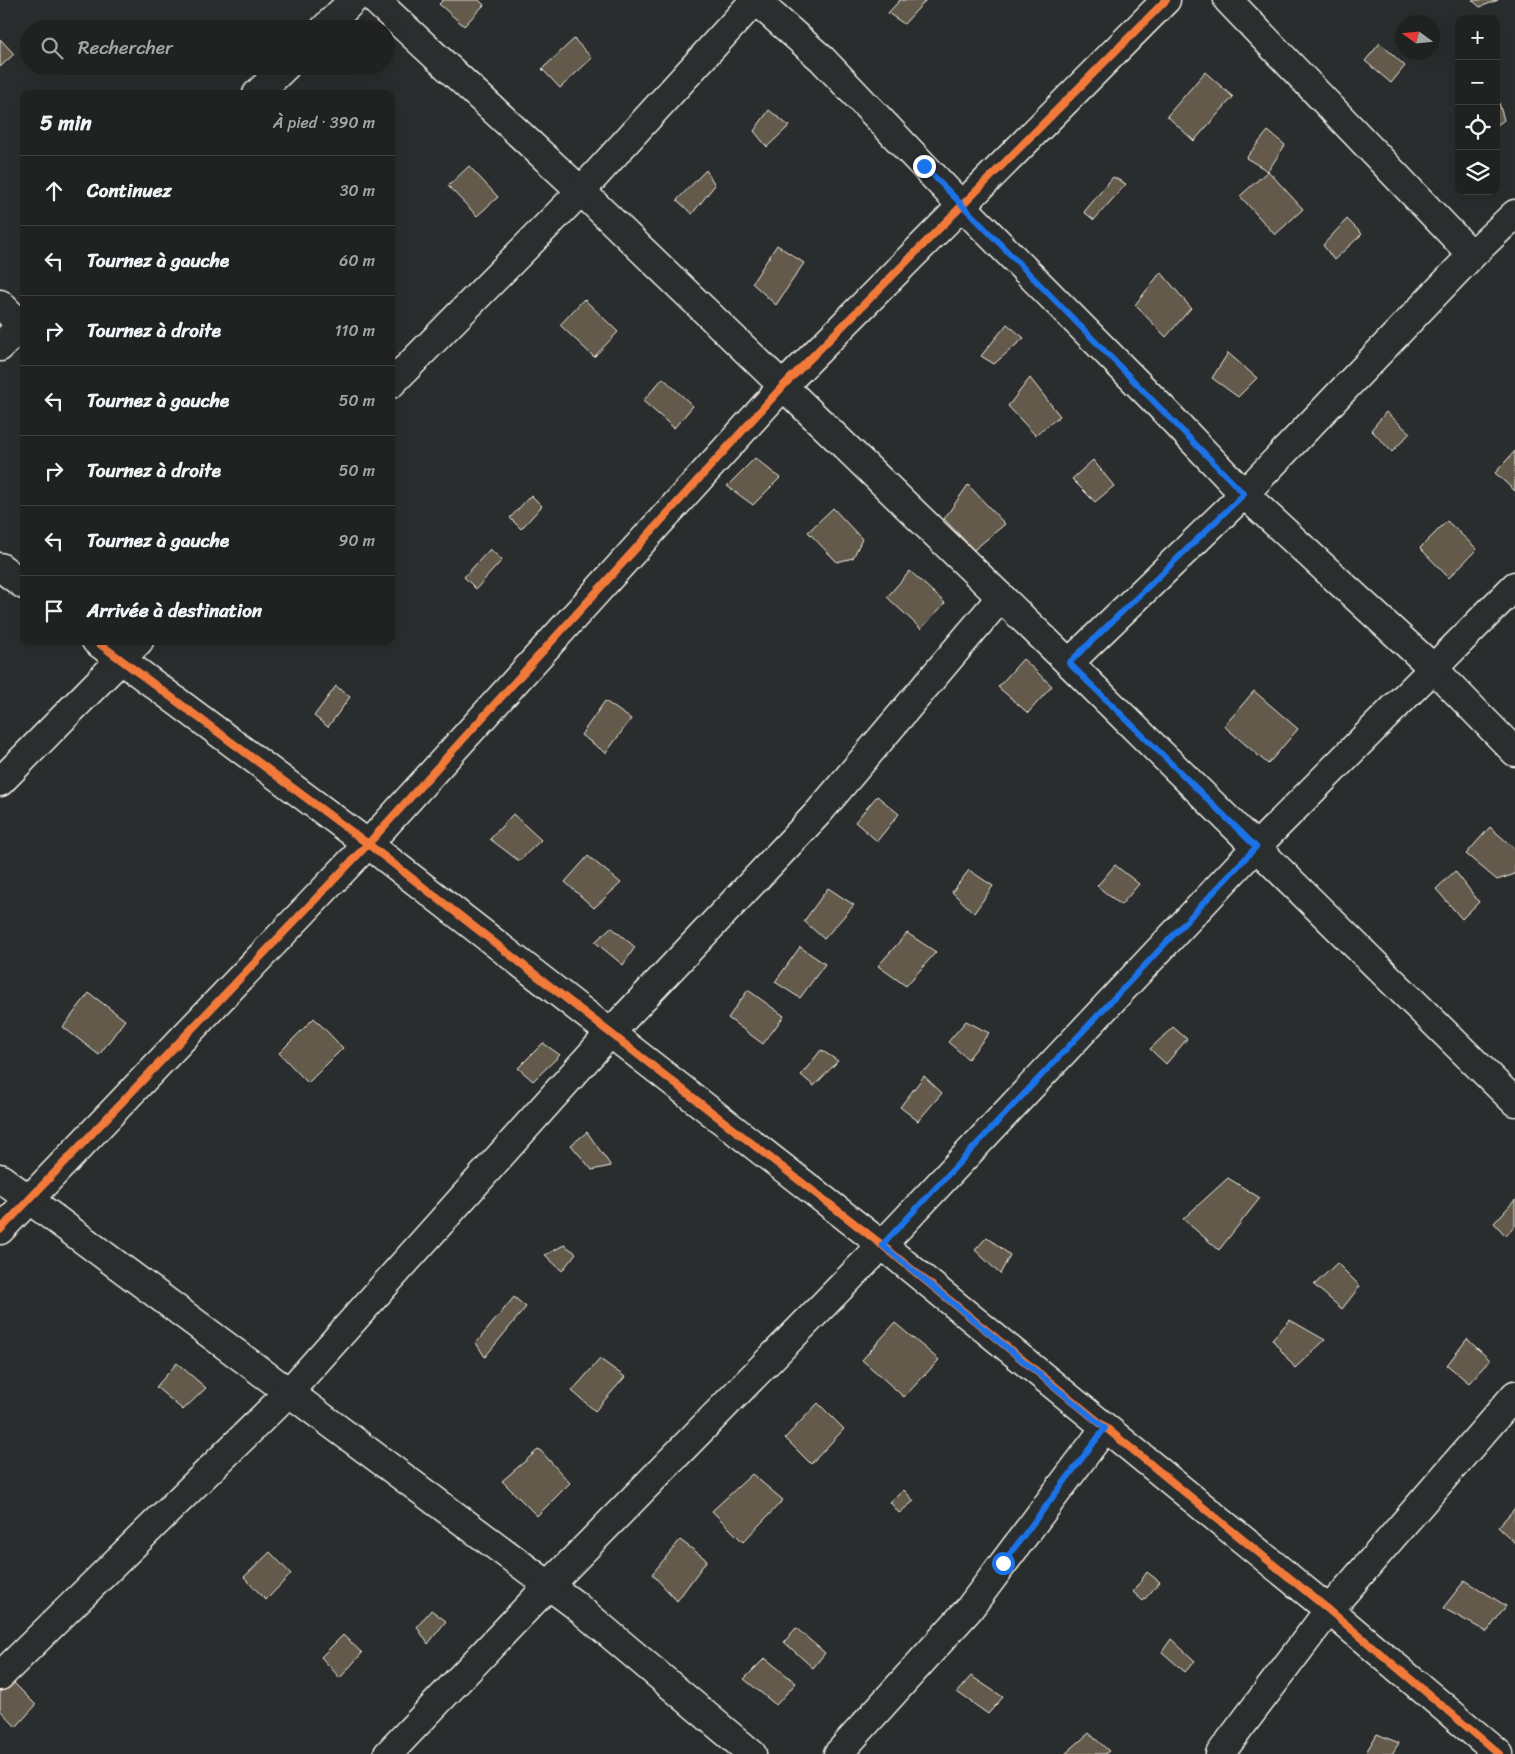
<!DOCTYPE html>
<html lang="fr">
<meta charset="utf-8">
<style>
body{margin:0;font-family:Sriracha,sans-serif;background:#282a2a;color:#f1f3f6}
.controls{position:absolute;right:15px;top:15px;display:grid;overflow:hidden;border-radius:10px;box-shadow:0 5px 20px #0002}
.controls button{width:45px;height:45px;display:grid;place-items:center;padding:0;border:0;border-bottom:1px solid #3d3f40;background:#202222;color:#f1f3f6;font:25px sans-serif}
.compass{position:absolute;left:1395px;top:15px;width:45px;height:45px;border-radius:50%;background:#202222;box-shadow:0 5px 20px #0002;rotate:285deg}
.stop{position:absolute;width:15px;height:15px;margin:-11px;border:4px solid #1a73e8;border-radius:50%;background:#fff}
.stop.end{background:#1a73e8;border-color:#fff;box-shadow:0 1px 5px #0008}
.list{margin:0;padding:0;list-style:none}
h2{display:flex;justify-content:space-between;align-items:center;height:65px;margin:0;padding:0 20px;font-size:21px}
h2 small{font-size:16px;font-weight:400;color:#a2a4a5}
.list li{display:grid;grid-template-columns:32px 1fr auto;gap:15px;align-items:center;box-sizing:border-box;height:70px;padding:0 20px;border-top:1px solid #3d3f40}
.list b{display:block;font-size:19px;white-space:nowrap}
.list em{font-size:16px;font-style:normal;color:#a2a4a5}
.icon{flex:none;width:28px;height:28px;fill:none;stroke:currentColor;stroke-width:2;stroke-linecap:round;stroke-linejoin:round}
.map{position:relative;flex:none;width:1515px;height:1754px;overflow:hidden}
.search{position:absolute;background:#202222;box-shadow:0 5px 20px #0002;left:20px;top:20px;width:375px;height:55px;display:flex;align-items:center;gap:12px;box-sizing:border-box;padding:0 18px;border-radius:28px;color:#a2a4a5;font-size:19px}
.panel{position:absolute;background:#202222;box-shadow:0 5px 20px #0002;left:20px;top:90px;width:375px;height:555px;border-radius:10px}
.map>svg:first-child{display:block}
.building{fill:#645a4c;stroke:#f4f1e8}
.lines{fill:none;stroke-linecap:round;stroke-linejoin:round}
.minor-casing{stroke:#f4f1e8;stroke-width:31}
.minor{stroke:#2a2d2e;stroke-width:28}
.cycleway-casing{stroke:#2a2d2e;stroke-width:11}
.cycleway{stroke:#f17a3a;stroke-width:8}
.route{stroke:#1a73e8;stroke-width:6}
</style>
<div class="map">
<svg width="1515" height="1754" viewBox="0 0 1515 1754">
<rect width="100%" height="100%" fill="#2a2d2e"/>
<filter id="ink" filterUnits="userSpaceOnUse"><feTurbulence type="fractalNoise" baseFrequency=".02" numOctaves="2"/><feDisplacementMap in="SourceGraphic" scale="10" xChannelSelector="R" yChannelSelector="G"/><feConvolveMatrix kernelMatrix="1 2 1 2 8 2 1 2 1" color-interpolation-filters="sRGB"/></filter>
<g filter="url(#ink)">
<g class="building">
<polygon points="443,0 479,0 484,5 464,26 439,4"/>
<polygon points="900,0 926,0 904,24 888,13"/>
<polygon points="1472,0 1498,0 1480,7"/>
<polygon points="0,39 14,54 0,67"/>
<polygon points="574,39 592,58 560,88 542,69"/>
<polygon points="1380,43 1405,66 1391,83 1365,61"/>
<polygon points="1205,72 1233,97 1194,141 1167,116"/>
<polygon points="1496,102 1499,103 1504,120 1496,126"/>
<polygon points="769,110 789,126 767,147 754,131"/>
<polygon points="1268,131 1285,145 1268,171 1246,158"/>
<polygon points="469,166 498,197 477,216 448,186"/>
<polygon points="706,170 715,185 692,214 677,200"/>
<polygon points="1268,171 1303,209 1275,235 1240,196"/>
<polygon points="1113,177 1126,184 1094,220 1084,212"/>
<polygon points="1347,219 1362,234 1334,260 1323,245"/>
<polygon points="777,245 804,263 776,305 752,283"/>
<polygon points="1161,272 1191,308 1166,337 1135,305"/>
<polygon points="584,299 618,332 594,357 560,325"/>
<polygon points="1007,324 1024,338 994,364 981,356"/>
<polygon points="1228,353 1257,378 1238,397 1212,378"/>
<polygon points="663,378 693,406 674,428 643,401"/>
<polygon points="1030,378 1060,416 1035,435 1008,406"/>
<polygon points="1386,412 1410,433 1392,452 1371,430"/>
<polygon points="1515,451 1515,491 1495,473"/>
<polygon points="755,458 780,478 753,505 727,486"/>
<polygon points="1093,460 1114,486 1095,502 1072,479"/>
<polygon points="968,485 1005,524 974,550 944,519"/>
<polygon points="531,495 542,506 521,529 510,518"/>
<polygon points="833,508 862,539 853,558 837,562 808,532"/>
<polygon points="1447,521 1477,549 1449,578 1420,548"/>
<polygon points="490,549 502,560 476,589 464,577"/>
<polygon points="910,571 945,603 921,629 887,597"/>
<polygon points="1023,659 1052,686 1028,713 998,687"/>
<polygon points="336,686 350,697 328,727 314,716"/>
<polygon points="1254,691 1298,729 1268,764 1224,726"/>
<polygon points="605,701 631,719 606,753 581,735"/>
<polygon points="877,796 899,814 877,841 855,822"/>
<polygon points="513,814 541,840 519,861 490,839"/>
<polygon points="1490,827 1515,849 1515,874 1497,880 1466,854"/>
<polygon points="588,856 621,883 594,908 565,882"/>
<polygon points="1115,865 1139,884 1121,905 1097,886"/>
<polygon points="969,870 993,886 974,913 952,892"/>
<polygon points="1455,871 1479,902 1462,919 1436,889"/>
<polygon points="828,888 854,905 824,939 804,921"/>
<polygon points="611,927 635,947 623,965 595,942"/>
<polygon points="907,933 936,952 906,986 878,966"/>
<polygon points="800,947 825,964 800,998 775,982"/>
<polygon points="748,990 784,1016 763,1044 728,1018"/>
<polygon points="89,993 125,1020 99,1055 63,1027"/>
<polygon points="314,1018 343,1048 308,1083 279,1053"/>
<polygon points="966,1021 989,1033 968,1059 948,1042"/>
<polygon points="1173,1027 1187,1039 1166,1064 1150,1049"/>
<polygon points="543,1043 560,1055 533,1081 518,1068"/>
<polygon points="821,1050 838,1061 814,1086 801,1075"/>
<polygon points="924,1076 942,1093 918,1121 900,1107"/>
<polygon points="587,1132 611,1166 592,1170 571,1145"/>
<polygon points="1228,1178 1260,1198 1219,1250 1183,1219"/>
<polygon points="1515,1200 1515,1226 1506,1236 1494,1223"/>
<polygon points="987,1237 1010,1255 1000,1274 975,1250"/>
<polygon points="564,1245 576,1253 562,1271 545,1255"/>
<polygon points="1337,1263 1360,1286 1342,1309 1314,1285"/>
<polygon points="514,1297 526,1307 485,1357 476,1343"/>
<polygon points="1290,1320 1325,1340 1295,1368 1272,1339"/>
<polygon points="895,1323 939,1360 904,1397 862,1360"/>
<polygon points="1467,1339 1490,1360 1469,1383 1447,1365"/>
<polygon points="600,1359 625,1377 595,1411 572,1391"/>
<polygon points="177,1363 206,1388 183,1410 156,1387"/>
<polygon points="818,1403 844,1429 811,1464 785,1438"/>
<polygon points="539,1449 570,1483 537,1516 502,1481"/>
<polygon points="752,1474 783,1500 743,1542 712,1511"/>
<polygon points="904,1490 914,1501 899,1513 890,1502"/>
<polygon points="1515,1508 1515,1543 1498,1527"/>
<polygon points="680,1540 707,1560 677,1601 652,1574"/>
<polygon points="270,1552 291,1574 266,1600 244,1577"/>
<polygon points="1147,1572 1160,1582 1143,1601 1133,1592"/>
<polygon points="1465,1580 1506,1606 1487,1632 1443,1608"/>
<polygon points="431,1610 446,1621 428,1644 417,1627"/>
<polygon points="796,1628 825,1653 813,1668 784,1642"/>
<polygon points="343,1635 362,1653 340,1678 321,1657"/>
<polygon points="1171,1639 1195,1661 1185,1672 1162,1652"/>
<polygon points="765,1658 796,1683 776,1705 744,1679"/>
<polygon points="971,1676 1003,1697 988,1714 957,1692"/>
<polygon points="12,1681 36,1705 16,1727 0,1710 0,1693"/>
<polygon points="1089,1733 1109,1751 1105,1754 1065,1754"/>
<polygon points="1377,1734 1399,1743 1392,1754 1365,1754"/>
</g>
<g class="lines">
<defs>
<g id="minor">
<polyline points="375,0 581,191 783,386 1069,663 1515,1102"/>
<polyline points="755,0 822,59 962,206 1159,405 1244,494 1433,668 1515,752"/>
<polyline points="1228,0 1472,255"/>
<polyline points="324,29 353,0"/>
<polyline points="257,94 286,66"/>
<polyline points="0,304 21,325"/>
<polyline points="0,347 24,322"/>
<polyline points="391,384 581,191 755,0"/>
<polyline points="0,567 24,585"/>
<polyline points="96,641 368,844 882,1245 1329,1610 1499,1754"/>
<polyline points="1069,663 1244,494 1472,255 1515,214"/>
<polyline points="0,782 139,641"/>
<polyline points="0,1178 574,1604 752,1754"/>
<polyline points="0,1230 368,844 783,386 1166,0"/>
<polyline points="0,1676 289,1392 611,1032 819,812 1001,597"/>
<polyline points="388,1754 548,1586 882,1245 1256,847 1515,586"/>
<polyline points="838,1754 969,1609 1105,1428"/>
<polyline points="1220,1754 1329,1610 1515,1395"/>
</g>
</defs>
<use href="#minor" class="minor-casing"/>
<use href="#minor" class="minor"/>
<defs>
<g id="cycleway">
<polyline points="96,641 368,844 882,1245 1329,1610 1499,1754"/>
<polyline points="0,1230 368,844 783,386 1166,0"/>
</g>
</defs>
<use href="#cycleway" class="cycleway-casing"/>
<use href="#cycleway" class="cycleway"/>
</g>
</g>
<g class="lines" filter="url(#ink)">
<polyline class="route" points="924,166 1244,494 1069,663 1256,847 882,1245 1105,1428 1003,1563"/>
</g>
</svg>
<div class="controls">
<button>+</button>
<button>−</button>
<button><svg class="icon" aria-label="locate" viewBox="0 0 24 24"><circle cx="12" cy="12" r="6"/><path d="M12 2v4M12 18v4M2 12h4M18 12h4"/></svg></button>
<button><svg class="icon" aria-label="layers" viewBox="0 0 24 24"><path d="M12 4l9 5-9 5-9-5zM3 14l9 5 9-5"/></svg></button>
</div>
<svg class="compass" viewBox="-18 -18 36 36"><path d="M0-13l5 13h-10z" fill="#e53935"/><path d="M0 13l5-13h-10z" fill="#a2a4a5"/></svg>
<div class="stop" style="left:1003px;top:1563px"></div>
<div class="stop end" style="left:924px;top:166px"></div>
<div class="search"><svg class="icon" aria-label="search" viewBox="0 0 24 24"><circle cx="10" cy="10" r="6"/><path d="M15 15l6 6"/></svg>Rechercher</div>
<section class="panel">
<h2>5 min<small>À pied · 390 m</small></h2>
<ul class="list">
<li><svg class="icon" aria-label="ahead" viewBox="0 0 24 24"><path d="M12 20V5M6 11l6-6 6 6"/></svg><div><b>Continuez</b></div><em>30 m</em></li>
<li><svg class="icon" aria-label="left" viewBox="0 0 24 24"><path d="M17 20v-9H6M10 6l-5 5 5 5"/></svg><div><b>Tournez à gauche</b></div><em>60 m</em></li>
<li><svg class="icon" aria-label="right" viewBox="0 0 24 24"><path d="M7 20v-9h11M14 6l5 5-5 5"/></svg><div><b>Tournez à droite</b></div><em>110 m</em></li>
<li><svg class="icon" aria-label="left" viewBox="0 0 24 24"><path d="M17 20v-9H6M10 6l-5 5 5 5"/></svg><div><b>Tournez à gauche</b></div><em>50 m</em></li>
<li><svg class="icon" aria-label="right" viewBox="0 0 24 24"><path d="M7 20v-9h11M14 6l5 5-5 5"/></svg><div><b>Tournez à droite</b></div><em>50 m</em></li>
<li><svg class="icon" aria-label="left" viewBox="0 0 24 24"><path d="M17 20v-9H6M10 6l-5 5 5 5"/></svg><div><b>Tournez à gauche</b></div><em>90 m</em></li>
<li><svg class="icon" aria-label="arrive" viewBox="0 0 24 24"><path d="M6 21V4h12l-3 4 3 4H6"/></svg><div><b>Arrivée à destination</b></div></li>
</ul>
</section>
</div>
